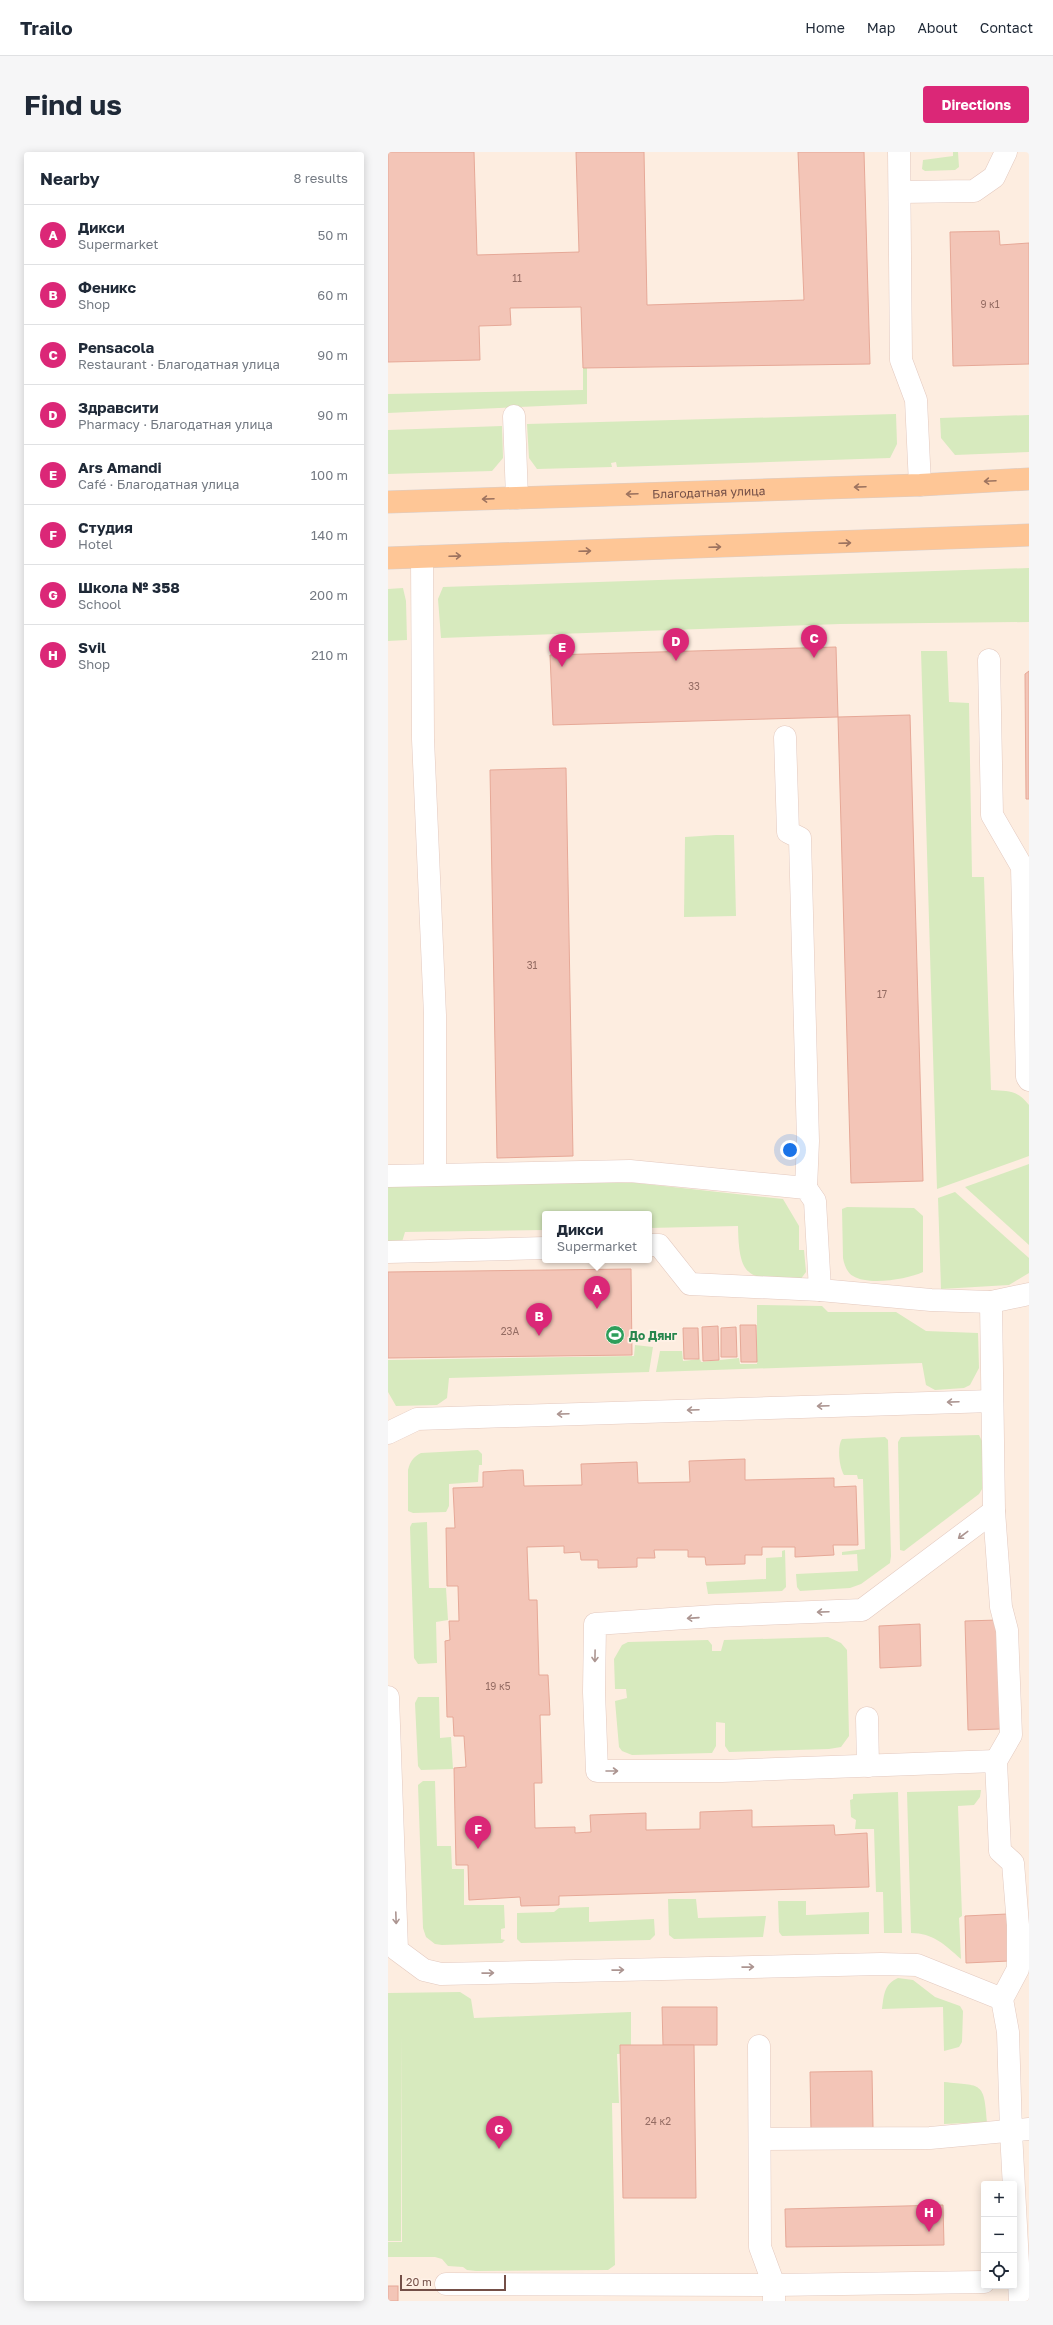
<!DOCTYPE html>
<meta charset="utf-8">
<style>
body{margin:0;font-family:"Golos Text",sans-serif;background:#f6f6f7;color:#1f2937}
.controls{position:absolute;right:12px;bottom:12px;display:grid;overflow:hidden;border-radius:4px;box-shadow:0 2px 10px #0003}
.controls button{width:36px;height:36px;display:grid;place-items:center;padding:0;border:0;border-bottom:1px solid #e0e1e3;background:#fff;color:#1f2937;font:20px sans-serif}
.scale{position:absolute;left:12px;bottom:10px;width:106px;box-sizing:border-box;padding-left:4px;border:2px solid #744f47;border-top:0;font-size:11px;line-height:14px;white-space:nowrap;color:#744f47;-webkit-text-stroke:3px #fff1e6;paint-order:stroke}
.you{position:absolute;left:402px;top:998px;width:14px;height:14px;margin:-10px;border:3px solid #fff;border-radius:50%;background:#1a73e8;box-shadow:0 0 0 6px #1a73e833}
.badge{display:grid;place-items:center;width:26px;height:26px;border-radius:50%;background:#db2777;color:#fff;font-size:13px;font-weight:700}
.pin{position:absolute;translate:-50% -33px;filter:drop-shadow(0 1px 2px #0008)}
.pin::after{content:'';position:absolute;top:21px;width:14px;height:12px;background:inherit;clip-path:polygon(0 0,100% 0,50% 100%)}
.popup{position:absolute;left:154px;top:1059px;width:110px;height:52px;box-sizing:border-box;display:grid;place-content:center;border-radius:4px;background:#fff;filter:drop-shadow(0 1px 3px #0005);font-size:13px;white-space:nowrap;color:#747a83}
.popup b{font-size:15px;color:#1f2937}
.popup::after{content:'';position:absolute;left:50%;top:100%;margin-left:-8px;border:8px solid transparent;border-top-color:#fff}
.list{margin:0;padding:0;list-style:none}
h2{display:flex;justify-content:space-between;align-items:center;height:52px;margin:0;padding:0 16px;font-size:17px}
h2 small{font-size:13px;font-weight:400;color:#747a83}
.list li{display:grid;grid-template-columns:26px 1fr auto;gap:12px;align-items:center;box-sizing:border-box;height:60px;padding:0 16px;border-top:1px solid #e0e1e3}
.list b{display:block;font-size:15px;white-space:nowrap}
.list p{margin:0;font-size:13px;white-space:nowrap;color:#747a83}
.list em{font-size:13px;font-style:normal;color:#747a83}
.icon{flex:none;width:22px;height:22px;fill:none;stroke:currentColor;stroke-width:2;stroke-linecap:round;stroke-linejoin:round}
.map{position:relative;flex:none;width:641px;height:2149px;overflow:hidden;border-radius:4px}
header{display:flex;align-items:center;gap:24px;box-sizing:border-box;height:56px;padding:0 20px;background:#fff;border-bottom:1px solid #e0e1e3}
header strong{font-size:19px}
nav{display:flex;gap:22px;margin-inline-start:auto;font-size:14px}
.intro{display:flex;align-items:center;justify-content:space-between;box-sizing:border-box;height:96px;padding:0 24px}
h1{margin:0;font-size:28px}
.button{padding:10px 18px;border-radius:4px;background:#db2777;color:#fff;font-size:14px;font-weight:700}
main{display:flex;gap:24px;padding:0 24px}
aside{flex:1;background:#fff;border-radius:4px;box-shadow:0 2px 10px #0003}
.map>svg:first-child{display:block}
.green{fill:#d7eabe}
.building{fill:#f3c5b7;stroke:#e6a897}
.lines{fill:none;stroke-linecap:round;stroke-linejoin:round}
.minor-casing{stroke:#e3c9bf;stroke-width:23}
.major-casing{stroke:#d8cecb;stroke-width:23}
.minor{stroke:#fff;stroke-width:22}
.major{stroke:#fec696;stroke-width:22}
.oneway{stroke:#9d735f}
.oneway2{stroke:#ac9591}
.labels{text-anchor:middle;dominant-baseline:central;stroke-width:3.5;stroke-linejoin:round;paint-order:stroke}
.number-label{font-size:10px;fill:#946c63}
.street-label{font-size:12px;fill:#744f47;stroke:#fff1e6}
.leisure-label{font-size:12px;font-weight:bold;fill:#27864d;stroke:#fff1e6;text-anchor:start}
</style>
<header>
<strong>Trailo</strong>
<nav><a>Home</a><a>Map</a><a>About</a><a>Contact</a></nav>
</header>
<div class="intro"><h1>Find us</h1><a class="button">Directions</a></div>
<main>
<aside>
<h2>Nearby<small>8 results</small></h2>
<ul class="list">
<li><span class="badge">A</span><div><b>Дикси</b><p>Supermarket</p></div><em>50 m</em></li>
<li><span class="badge">B</span><div><b>Феникс</b><p>Shop</p></div><em>60 m</em></li>
<li><span class="badge">C</span><div><b>Pensacola</b><p>Restaurant · Благодатная улица</p></div><em>90 m</em></li>
<li><span class="badge">D</span><div><b>Здравсити</b><p>Pharmacy · Благодатная улица</p></div><em>90 m</em></li>
<li><span class="badge">E</span><div><b>Ars Amandi</b><p>Café · Благодатная улица</p></div><em>100 m</em></li>
<li><span class="badge">F</span><div><b>Студия</b><p>Hotel</p></div><em>140 m</em></li>
<li><span class="badge">G</span><div><b>Школа № 358</b><p>School</p></div><em>200 m</em></li>
<li><span class="badge">H</span><div><b>Svil</b><p>Shop</p></div><em>210 m</em></li>
</ul>
</aside>
<div class="map">
<svg width="641" height="2149" viewBox="0 0 641 2149">
<rect width="100%" height="100%" fill="#fdede0"/>
<g class="green">
<polygon points="565,0 570,0 571,15 567,18 537,19 534,17 535,8 565,4"/>
<polygon points="195,216 199,216 199,252 0,261 0,242 195,238"/>
<polygon points="508,262 509,292 502,306 229,315 228,310 223,311 224,315 149,317 141,306 139,272"/>
<polygon points="641,263 641,300 567,303 553,286 552,266"/>
<polygon points="114,274 115,306 104,319 0,322 0,278"/>
<polygon points="641,416 641,470 452,472 53,486 50,447 55,435"/>
<polygon points="15,436 18,449 19,488 0,489 0,437"/>
<path d="M533,499H559L561,550L581,551L584,725H596L603,938C620,939 630,938 641,953V1004L549,1037Z"/>
<polygon points="328,683 346,683 348,764 296,765 297,685"/>
<polygon points="641,1012 641,1093 577,1035"/>
<path d="M177,1028L248,1031L395,1047L411,1074V1098H416L418,1120L412,1128C362,1126 351,1130 350,1074L261,1076V1062H157V1078L17,1080L14,1090L0,1091V1033Z"/>
<polygon points="567,1040 641,1106 641,1121 621,1133 553,1137 550,1046"/>
<path d="M459,1055L526,1056L535,1064V1120C520,1127 481,1134 465,1124C459,1121 456,1112 455,1106L454,1057Z"/>
<polygon points="369,1153 434,1154 440,1160 508,1160 538,1179 590,1181 591,1216 582,1233 576,1236 547,1238 538,1233 534,1211 268,1220 272,1199 294,1199 295,1209 312,1207 313,1210 351,1206 352,1212 369,1212"/>
<polygon points="247,1193 265,1195 261,1220 61,1226 59,1246 49,1253 8,1254 0,1240 0,1208 246,1204"/>
<polygon points="591,1283 594,1289 596,1334 591,1342 516,1399 512,1398 510,1290 513,1285"/>
<path d="M497,1285L500,1288L503,1404L502,1411L473,1432L462,1436L412,1439L409,1435L408,1422L470,1419L469,1402L454,1403V1400L477,1397L475,1327H470L469,1323H456C451,1315 449,1294 454,1287Z"/>
<path d="M90,1298L94,1302V1313H91L90,1330L61,1332V1354L58,1360L25,1361L20,1359V1318C22,1310 25,1305 33,1301Z"/>
<polygon points="39,1370 41,1436 58,1436 60,1468 48,1470 49,1511 30,1512 26,1506 22,1375 24,1371"/>
<polygon points="397,1398 398,1435 394,1439 320,1442 318,1430 378,1427 378,1406 394,1405 394,1399"/>
<polygon points="440,1485 453,1491 459,1498 461,1584 453,1595 441,1597 341,1600 337,1594 337,1571 328,1570 328,1594 324,1601 244,1603 234,1599 231,1595 227,1549 239,1546 238,1537 227,1537 226,1507 234,1493 240,1490 320,1488 324,1493 324,1499 333,1499 336,1488"/>
<polygon points="30,1545 51,1545 52,1586 63,1585 65,1617 33,1618 30,1614 27,1551"/>
<polygon points="35,1629 47,1629 49,1694 63,1694 64,1717 76,1717 76,1753 116,1753 117,1776 113,1777 113,1787 117,1788 114,1791 54,1793 47,1792 38,1785 35,1776 30,1633"/>
<path d="M593,1638L592,1645L586,1653L570,1654L574,1764L571,1766L573,1807C557,1793 545,1781 523,1781L519,1640Z"/>
<polygon points="510,1640 514,1781 496,1781 495,1740 488,1740 486,1677 467,1677 468,1668 463,1665 462,1648 465,1647 465,1642"/>
<polygon points="280,1747 308,1747 310,1766 378,1764 375,1785 286,1787 281,1783"/>
<polygon points="390,1749 418,1749 418,1763 481,1760 481,1782 394,1784 391,1780"/>
<polygon points="201,1755 201,1770 266,1767 267,1783 262,1788 133,1791 129,1787 129,1761 166,1760 171,1756"/>
<path d="M510,1826L525,1828L547,1845L572,1854L575,1859L574,1890L571,1895L556,1899L555,1855L494,1857C496,1843 496,1832 510,1826Z"/>
<polygon points="72,1840 83,1847 86,1866 243,1860 243,1901 229,1902 231,1951 224,1951 227,2113 220,2118 88,2119 79,2118 75,2115 60,2114 54,2107 47,2105 0,2105 0,2090 14,2090 14,1881 13,2089 0,2089 0,1841"/>
<path d="M556,1930C594,1934 596,1929 599,1970L556,1972Z"/>
</g>
<g class="building">
<polygon points="0,0 86,0 89,103 191,100 188,0 256,0 259,153 416,148 410,0 476,0 482,212 195,216 193,155 122,156 123,173 91,174 92,208 0,210"/>
<polygon points="611,79 612,93 641,91 641,212 565,214 562,80"/>
<polygon points="448,495 450,565 165,573 162,503"/>
<polygon points="641,519 641,647 638,647 637,522"/>
<polygon points="522,563 535,1029 463,1031 450,565"/>
<polygon points="178,616 185,1004 109,1006 102,618"/>
<polygon points="243,1117 244,1203 0,1206 0,1120"/>
<polygon points="352,1173 368,1173 369,1210 353,1210"/>
<polygon points="330,1174 331,1208 315,1209 314,1175"/>
<polygon points="348,1175 349,1205 333,1205 333,1176"/>
<polygon points="295,1176 310,1176 311,1207 296,1207"/>
<polygon points="357,1307 357,1328 446,1326 446,1335 468,1334 470,1393 445,1393 446,1403 407,1405 407,1395 374,1395 374,1403 357,1403 357,1412 318,1413 317,1405 300,1405 300,1398 266,1398 267,1406 249,1406 249,1415 210,1416 210,1408 193,1408 192,1400 176,1401 176,1394 139,1395 141,1448 149,1448 151,1523 160,1523 161,1542 162,1563 152,1563 154,1631 146,1631 147,1676 187,1675 187,1681 203,1680 202,1663 258,1661 258,1678 312,1677 312,1660 364,1658 364,1675 446,1673 447,1683 479,1681 481,1735 171,1744 171,1753 133,1754 132,1745 81,1748 80,1713 68,1713 66,1616 78,1615 76,1584 66,1584 65,1565 59,1565 57,1489 62,1488 61,1469 71,1469 70,1434 59,1434 58,1376 67,1376 65,1336 95,1335 95,1320 124,1318 135,1318 136,1334 194,1333 193,1312 249,1310 250,1331 302,1330 301,1309"/>
<polygon points="610,1468 612,1577 580,1578 577,1469"/>
<polygon points="532,1472 533,1514 492,1516 491,1474"/>
<polygon points="619,1762 621,1809 578,1811 577,1764"/>
<polygon points="274,1855 329,1855 329,1893 275,1893"/>
<polygon points="232,1893 306,1893 308,2046 235,2046"/>
<polygon points="484,1919 485,1976 423,1978 422,1920"/>
<polygon points="555,2053 556,2093 398,2095 397,2057"/>
<rect x="0" y="2134" width="10" height="15"/>
</g>
<g class="lines">
<defs>
<g id="minor">
<polyline points="511,0 513,208 528,248 532,333"/>
<polyline points="512,40 586,39 606,25 618,0"/>
<polyline points="126,264 129,346"/>
<polyline points="34,405 35,587 47,863 47,1022"/>
<polyline points="601,508 604,663 634,715 639,925 641,928"/>
<polyline points="397,585 400,680 412,686 420,989 418,1036"/>
<polyline points="0,1024 242,1019 418,1036 427,1049 432,1138 543,1148 603,1150 641,1142"/>
<polyline points="261,1093 271,1093 302,1132 432,1138"/>
<polyline points="0,1100 157,1096"/>
<polyline points="603,1150 606,1359 613,1455 619,1478 622,1557 623,1583 608,1609 612,1699 625,1711 630,1773 630,1817 614,1847 620,1880 623,1980 632,2149"/>
<polyline points="0,1281 29,1267 604,1249"/>
<polyline points="606,1359 474,1458 328,1464 207,1472 206,1540 209,1619 334,1619 608,1609"/>
<polyline points="0,1545 9,1798 36,1818 53,1822 493,1812 529,1813 614,1847"/>
<polyline points="479,1566 480,1614"/>
<polyline points="371,1894 372,2095 386,2133 386,2149"/>
<polyline points="372,1987 542,1986 641,1977"/>
<polyline points="58,2132 386,2133 596,2130"/>
</g>
<g id="major">
<path id="s1" d="M0,350L532,333L641,327"/>
<polyline points="0,406 641,383"/>
</g>
</defs>
<use href="#minor" class="minor-casing"/>
<use href="#major" class="major-casing"/>
<use href="#minor" class="minor"/>
<use href="#major" class="major"/>
</g>
<defs><path id="oneway-shaft" d="M-6 0H5M1.5-3L5.5 0L1.5 3" fill="none" stroke-width="1.6" stroke-linecap="round" stroke-linejoin="round"/></defs>
<g class="oneway">
<use href="#oneway-shaft" transform="translate(602 329) rotate(177)"/>
<use href="#oneway-shaft" transform="translate(472 335) rotate(178)"/>
<use href="#oneway-shaft" transform="translate(244 342) rotate(178)"/>
<use href="#oneway-shaft" transform="translate(100 347) rotate(178)"/>
<use href="#oneway-shaft" transform="translate(457 391) rotate(-2)"/>
<use href="#oneway-shaft" transform="translate(327 395) rotate(-2)"/>
<use href="#oneway-shaft" transform="translate(197 399) rotate(-2)"/>
<use href="#oneway-shaft" transform="translate(67 404) rotate(-2)"/>
</g>
<g class="oneway2">
<use href="#oneway-shaft" transform="translate(565 1250) rotate(178)"/>
<use href="#oneway-shaft" transform="translate(435 1254) rotate(178)"/>
<use href="#oneway-shaft" transform="translate(305 1258) rotate(178)"/>
<use href="#oneway-shaft" transform="translate(175 1262) rotate(178)"/>
<use href="#oneway-shaft" transform="translate(575 1383) rotate(143)"/>
<use href="#oneway-shaft" transform="translate(435 1460) rotate(178)"/>
<use href="#oneway-shaft" transform="translate(305 1466) rotate(176)"/>
<use href="#oneway-shaft" transform="translate(207 1504) rotate(91)"/>
<use href="#oneway-shaft" transform="translate(224 1619)"/>
<use href="#oneway-shaft" transform="translate(8 1766) rotate(88)"/>
<use href="#oneway-shaft" transform="translate(360 1815) rotate(-1)"/>
<use href="#oneway-shaft" transform="translate(230 1818) rotate(-1)"/>
<use href="#oneway-shaft" transform="translate(100 1821) rotate(-1)"/>
</g>
<defs>
<symbol id="stadium-disc" viewBox="-11 -11 22 22"><circle r="9.5" fill="#2e9e5b" stroke="#fff1e6"/><path d="M0-5a6.5 5 0 1 0 0 10a6.5 5 0 1 0 0-10ZM-3.5-1.8h7v3.6h-7Z" fill="#fff"/></symbol>
</defs>
<g fill-rule="evenodd">
<use href="#stadium-disc" x="216" y="1172" width="22" height="22"/>
</g>
<g class="labels">
<g class="number-label">
<text x="129" y="126">11</text>
<text x="602" y="152">9 к1</text>
<text x="306" y="534">33</text>
<text x="144" y="813">31</text>
<text x="494" y="842">17</text>
<text x="122" y="1179">23А</text>
<text x="110" y="1534">19 к5</text>
<text x="270" y="1969">24 к2</text>
</g>
<g class="street-label">
<text stroke="none"><textPath href="#s1" startOffset="321">Благодатная улица</textPath></text>
</g>
<g class="leisure-label">
<text x="241" y="1183">До Дянг</text>
</g>
</g>
</svg>
<div class="controls">
<button>+</button>
<button>−</button>
<button><svg class="icon" aria-label="locate" viewBox="0 0 24 24"><circle cx="12" cy="12" r="6"/><path d="M12 2v4M12 18v4M2 12h4M18 12h4"/></svg></button>
</div>
<div class="scale">20 m</div>
<div class="you"></div>
<div class="pin badge" style="left:209px;top:1157px">A</div>
<div class="popup"><b>Дикси</b>Supermarket</div>
<div class="pin badge" style="left:151px;top:1184px">B</div>
<div class="pin badge" style="left:426px;top:506px">C</div>
<div class="pin badge" style="left:288px;top:509px">D</div>
<div class="pin badge" style="left:174px;top:515px">E</div>
<div class="pin badge" style="left:90px;top:1697px">F</div>
<div class="pin badge" style="left:111px;top:1997px">G</div>
<div class="pin badge" style="left:541px;top:2080px">H</div>
</div>
</main>
